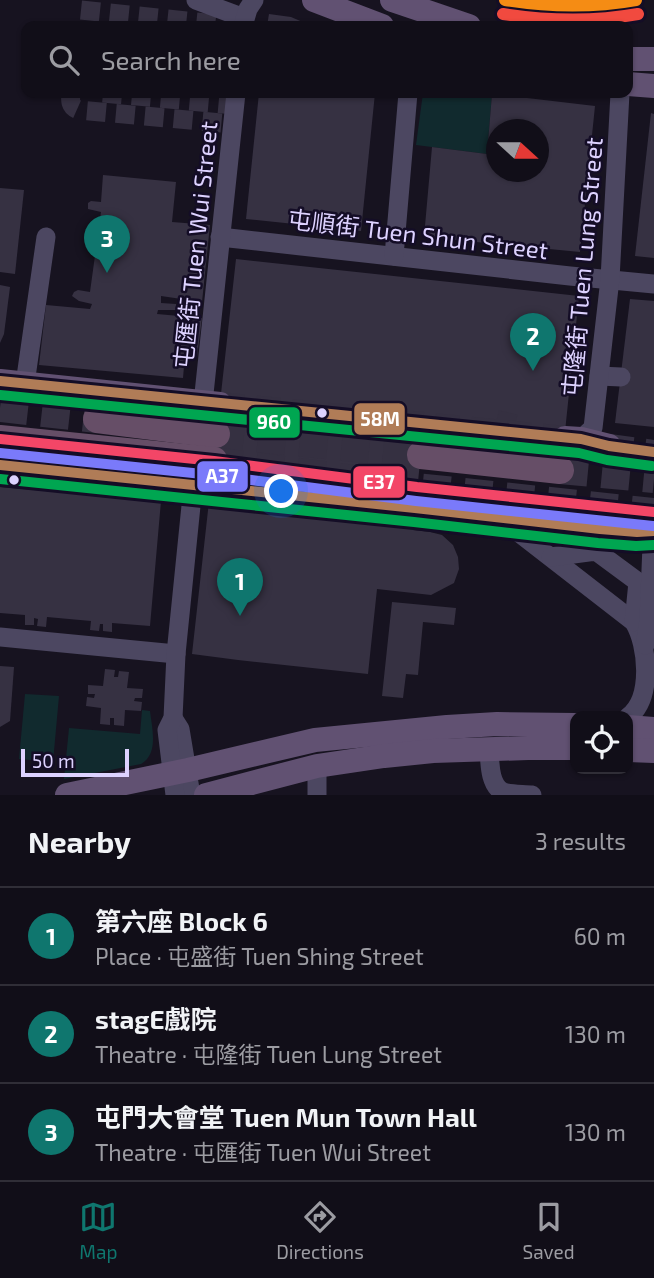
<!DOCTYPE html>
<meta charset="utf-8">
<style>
body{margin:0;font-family:"Exo 2","Noto Sans TC",sans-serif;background:#1a1721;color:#f1f3f6}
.controls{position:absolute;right:21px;bottom:21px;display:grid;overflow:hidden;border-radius:14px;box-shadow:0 2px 5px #0004}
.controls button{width:63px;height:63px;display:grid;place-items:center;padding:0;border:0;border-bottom:2px solid #302e37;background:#110e18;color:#f1f3f6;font:35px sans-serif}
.compass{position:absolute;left:486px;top:119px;width:63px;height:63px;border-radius:50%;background:#110e18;box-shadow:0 2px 5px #0004;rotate:111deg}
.scale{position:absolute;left:21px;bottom:18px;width:108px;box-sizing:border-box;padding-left:7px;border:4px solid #ddd2ff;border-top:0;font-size:19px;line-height:24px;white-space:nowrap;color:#ddd2ff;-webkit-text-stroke:5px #140d26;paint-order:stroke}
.you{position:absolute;left:282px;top:492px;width:24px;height:24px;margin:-18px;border:5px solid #fff;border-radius:50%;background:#1a73e8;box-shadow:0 0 0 10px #1a73e833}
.badge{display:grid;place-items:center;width:46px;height:46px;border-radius:50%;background:#0f766e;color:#fff;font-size:23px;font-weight:700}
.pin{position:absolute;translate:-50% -58px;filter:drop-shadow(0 2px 4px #0008)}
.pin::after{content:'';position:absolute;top:37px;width:24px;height:21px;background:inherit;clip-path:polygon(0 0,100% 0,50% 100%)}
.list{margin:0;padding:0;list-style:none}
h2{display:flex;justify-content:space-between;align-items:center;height:91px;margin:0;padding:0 28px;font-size:30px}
h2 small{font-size:23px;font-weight:400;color:#9c9ca2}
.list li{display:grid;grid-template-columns:46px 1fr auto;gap:21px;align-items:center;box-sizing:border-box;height:98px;padding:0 28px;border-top:2px solid #302e37}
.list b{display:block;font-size:26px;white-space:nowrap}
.list p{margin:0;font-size:23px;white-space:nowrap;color:#9c9ca2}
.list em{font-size:23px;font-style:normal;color:#9c9ca2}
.icon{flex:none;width:38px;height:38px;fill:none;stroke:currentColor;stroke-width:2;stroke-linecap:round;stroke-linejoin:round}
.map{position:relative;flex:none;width:654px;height:795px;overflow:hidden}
.search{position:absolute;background:#110e18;box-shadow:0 2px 5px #0004;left:21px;right:21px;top:21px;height:77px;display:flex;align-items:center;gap:18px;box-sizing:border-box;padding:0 24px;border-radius:14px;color:#9c9ca2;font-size:26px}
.sheet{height:385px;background:#110e18}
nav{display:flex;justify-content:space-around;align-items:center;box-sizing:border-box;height:98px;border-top:2px solid #302e37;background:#110e18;font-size:19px;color:#9c9ca2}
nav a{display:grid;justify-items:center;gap:4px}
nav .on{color:#0f766e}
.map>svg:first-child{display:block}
.green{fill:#112a2e}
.building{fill:#363142;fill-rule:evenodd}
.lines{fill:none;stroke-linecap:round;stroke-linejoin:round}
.minor-tunnel{stroke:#353041;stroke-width:19;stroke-dasharray:19 10;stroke-linecap:butt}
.major-tunnel{stroke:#353041;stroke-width:24;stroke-dasharray:24 12;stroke-linecap:butt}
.highway-tunnel{stroke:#353041;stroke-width:28;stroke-dasharray:28 14;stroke-linecap:butt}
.minor{stroke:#4c4761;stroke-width:19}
.major{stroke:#615172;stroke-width:24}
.highway{stroke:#664e67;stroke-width:28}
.bus-1-casing{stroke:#140d26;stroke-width:16}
.bus-2-casing{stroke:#140d26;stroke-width:16}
.bus-3-casing{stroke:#140d26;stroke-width:16}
.bus-4-casing{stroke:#140d26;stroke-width:16}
.bus-1{stroke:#f34667;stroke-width:10}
.bus-2{stroke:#b07c57;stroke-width:10}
.bus-3{stroke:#00a651;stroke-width:10}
.bus-4{stroke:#7a7afa;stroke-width:10}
.rail-1-casing{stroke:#140d26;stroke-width:18}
.rail-2-casing{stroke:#140d26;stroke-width:18}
.rail-1{stroke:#f58c14;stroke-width:12}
.rail-2{stroke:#f14a3f;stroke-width:12}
.bus-dot{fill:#ddd2ff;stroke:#140d26;stroke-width:2.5}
.labels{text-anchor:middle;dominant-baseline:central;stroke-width:5;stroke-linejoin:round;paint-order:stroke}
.street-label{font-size:24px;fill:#ddd2ff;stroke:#140d26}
.line-badge{stroke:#140d26;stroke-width:2.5}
.badge-label{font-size:19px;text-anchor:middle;font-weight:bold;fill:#fff}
</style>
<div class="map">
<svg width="654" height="795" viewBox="0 0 654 795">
<rect width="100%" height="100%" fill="#171320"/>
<g class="green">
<polygon points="423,93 490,93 492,94 487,154 416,145"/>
<polygon points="25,694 59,696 53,762 19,759"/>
<path d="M142,710L150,711C152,728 159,754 141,764L64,779L69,728L140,734Z"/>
</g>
<g class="building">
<polygon points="269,14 291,17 312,26 267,26"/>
<polygon points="259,93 375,93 361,231 246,219"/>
<path d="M492,94L595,106L580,252L424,237L432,147L487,154ZM496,130H538V172H496Z"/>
<polygon points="651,113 654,114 654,258 635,256"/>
<polygon points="103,175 176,182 172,222 210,225 202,302 161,296 161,303 176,304 176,310 158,310 157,314 202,318 197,357 185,355 183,378 39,365 46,305 90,309 92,304 79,301 72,296 74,292 78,290 90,292 101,212 88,209 88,203 91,201 101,202"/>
<polygon points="0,188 24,190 15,274 0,272"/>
<polygon points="236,259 579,296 562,461 422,443 413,530 430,532 442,535 453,545 458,557 459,569 454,583 431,595 377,589 368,674 238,660 192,654"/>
<polygon points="0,285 10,287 4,334 0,343"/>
<polygon points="630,299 654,301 654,427 615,423"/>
<polygon points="0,487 161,501 150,626 112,623 112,632 103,631 103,624 100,624 99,631 90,630 91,621 47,617 46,627 37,626 38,619 34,618 34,625 25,625 25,615 0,613"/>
<polygon points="392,602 456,608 454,625 423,622 418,675 406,674 403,698 382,696"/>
<polygon points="0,666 14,667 10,721 0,727"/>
<polygon points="105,669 115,670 114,677 118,677 119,671 129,672 127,688 143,689 142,698 135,698 134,701 142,702 141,711 125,710 124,726 114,725 114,718 110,718 110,725 100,724 101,708 86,706 87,697 94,698 95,694 88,694 88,685 103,686"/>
</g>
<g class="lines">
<g class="minor-tunnel">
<polyline points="81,10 235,26"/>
<path d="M71,93C70,101 70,107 79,110L232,124"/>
<polyline points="103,93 234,105"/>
<polyline points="504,431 510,404"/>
</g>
<g class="major-tunnel">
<polyline points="220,404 565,438"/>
<polyline points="609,446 654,452"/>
<polyline points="211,488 415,508"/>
<polyline points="600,529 637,532 654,531"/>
</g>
<g class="highway-tunnel">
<polyline points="0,408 97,419"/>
<polyline points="216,434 421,455"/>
<polyline points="214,461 417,487 654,512"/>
<polyline points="560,470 654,479"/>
</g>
<g class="minor">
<polyline points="196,0 244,18"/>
<polyline points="243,26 248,9 254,0"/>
<polyline points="220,237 570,276 654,284"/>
<polyline points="394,256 408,93"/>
<polyline points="599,376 621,377"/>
<polyline points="25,384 46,237"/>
<polyline points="203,403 236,93"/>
<polyline points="581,439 593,428 610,279 620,93"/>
<path d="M500,518L634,622C648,645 653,699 628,717"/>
<polyline points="551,557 596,551 638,582 634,622"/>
<polyline points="0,637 176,654"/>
<polyline points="645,645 649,620 652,545"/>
<polyline points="173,718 180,729 191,795"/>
<path d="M489,749C490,762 489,785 503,792C511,795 524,794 532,795"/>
<polyline points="317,766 317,795"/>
<polyline points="175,795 167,730 173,718 176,654 193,486"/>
</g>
<g class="major">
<polyline points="314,0 382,26"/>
<polyline points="392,0 469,26"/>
<polyline points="628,59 654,59"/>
<polyline points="628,84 654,86"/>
<polyline points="0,381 220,404"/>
<polyline points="565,438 581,439 609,446"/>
<polyline points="0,465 211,488"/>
<polyline points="415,508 600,529"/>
<polyline points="628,727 654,729"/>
<polyline points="628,750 654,751"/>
<polyline points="67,795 188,770 315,740 447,727 497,724 575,725"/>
<polyline points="206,795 317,766 384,756 433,751 528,748 575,748"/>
</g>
<g class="highway">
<polyline points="97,419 216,434"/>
<polyline points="0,439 214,461"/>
<polyline points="421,455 560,470"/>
</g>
<defs>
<polyline id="bus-1" points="0,439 214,461 417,487 654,512"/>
<g id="bus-2">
<polyline points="0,381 581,439 609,446 654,452"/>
<polyline points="0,465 415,508 600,529 637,532 654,531"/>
</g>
<g id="bus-3">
<polyline points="0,395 579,453 607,460 652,466"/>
<polyline points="0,479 414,522 598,543 636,546 654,545"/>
</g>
<polyline id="bus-4" points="0,453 212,475 416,501 653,526"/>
</defs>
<use href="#bus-1" class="bus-1-casing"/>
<use href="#bus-2" class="bus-2-casing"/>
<use href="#bus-3" class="bus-3-casing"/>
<use href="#bus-4" class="bus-4-casing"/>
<use href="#bus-1" class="bus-1"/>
<use href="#bus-2" class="bus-2"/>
<use href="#bus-3" class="bus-3"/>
<use href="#bus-4" class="bus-4"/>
<defs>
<path id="rail-1" d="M505,0C549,7 592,8 636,0"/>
<path id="rail-2" d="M503,14C548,21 593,22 638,14"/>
</defs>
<use href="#rail-1" class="rail-1-casing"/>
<use href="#rail-2" class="rail-2-casing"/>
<use href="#rail-1" class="rail-1"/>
<use href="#rail-2" class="rail-2"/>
</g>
<g class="bus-dot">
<circle cx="322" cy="413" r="6"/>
<circle cx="14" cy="480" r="6"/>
</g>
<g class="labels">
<g class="street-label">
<text transform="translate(418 234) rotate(7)">屯順街 Tuen Shun Street</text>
<text transform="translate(195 245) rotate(-84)">屯匯街 Tuen Wui Street</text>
<text transform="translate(582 267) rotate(-85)">屯隆街 Tuen Lung Street</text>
</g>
</g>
<g class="line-badge">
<rect x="353" y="402" width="53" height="34" rx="7" fill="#b07c57"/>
<rect x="248" y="406" width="53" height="33" rx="7" fill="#00a651"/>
<rect x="196" y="460" width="53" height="33" rx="7" fill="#7a7afa"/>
<rect x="352" y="465" width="54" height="34" rx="7" fill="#f34667"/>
</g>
<g class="badge-label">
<text x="380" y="426">58M</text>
<text x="274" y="429">960</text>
<text x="222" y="483">A37</text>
<text x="379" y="489">E37</text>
</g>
</svg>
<div class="controls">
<button><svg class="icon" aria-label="locate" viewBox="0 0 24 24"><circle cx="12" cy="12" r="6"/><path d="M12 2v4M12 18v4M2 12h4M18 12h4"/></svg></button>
</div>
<svg class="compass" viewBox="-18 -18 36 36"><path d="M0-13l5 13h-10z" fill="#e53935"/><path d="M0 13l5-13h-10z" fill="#9c9ca2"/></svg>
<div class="scale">50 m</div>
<div class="you"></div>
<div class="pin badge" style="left:240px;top:616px">1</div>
<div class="pin badge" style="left:533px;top:371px">2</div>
<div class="pin badge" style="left:107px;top:273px">3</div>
<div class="search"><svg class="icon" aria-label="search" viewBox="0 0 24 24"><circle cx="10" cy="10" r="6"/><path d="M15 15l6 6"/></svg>Search here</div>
</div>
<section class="sheet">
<h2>Nearby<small>3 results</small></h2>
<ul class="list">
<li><span class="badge">1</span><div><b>第六座 Block 6</b><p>Place · 屯盛街 Tuen Shing Street</p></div><em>60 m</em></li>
<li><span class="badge">2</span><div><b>stagE戲院</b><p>Theatre · 屯隆街 Tuen Lung Street</p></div><em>130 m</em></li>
<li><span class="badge">3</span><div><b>屯門大會堂 Tuen Mun Town Hall</b><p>Theatre · 屯匯街 Tuen Wui Street</p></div><em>130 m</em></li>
</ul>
</section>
<nav>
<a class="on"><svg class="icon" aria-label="map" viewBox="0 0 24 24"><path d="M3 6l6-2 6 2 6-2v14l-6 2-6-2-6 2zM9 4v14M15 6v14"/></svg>Map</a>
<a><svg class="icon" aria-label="directions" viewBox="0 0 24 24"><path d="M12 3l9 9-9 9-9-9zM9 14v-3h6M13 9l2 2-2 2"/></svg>Directions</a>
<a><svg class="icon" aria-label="saved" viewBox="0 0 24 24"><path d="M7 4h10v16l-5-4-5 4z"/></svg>Saved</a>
</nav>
